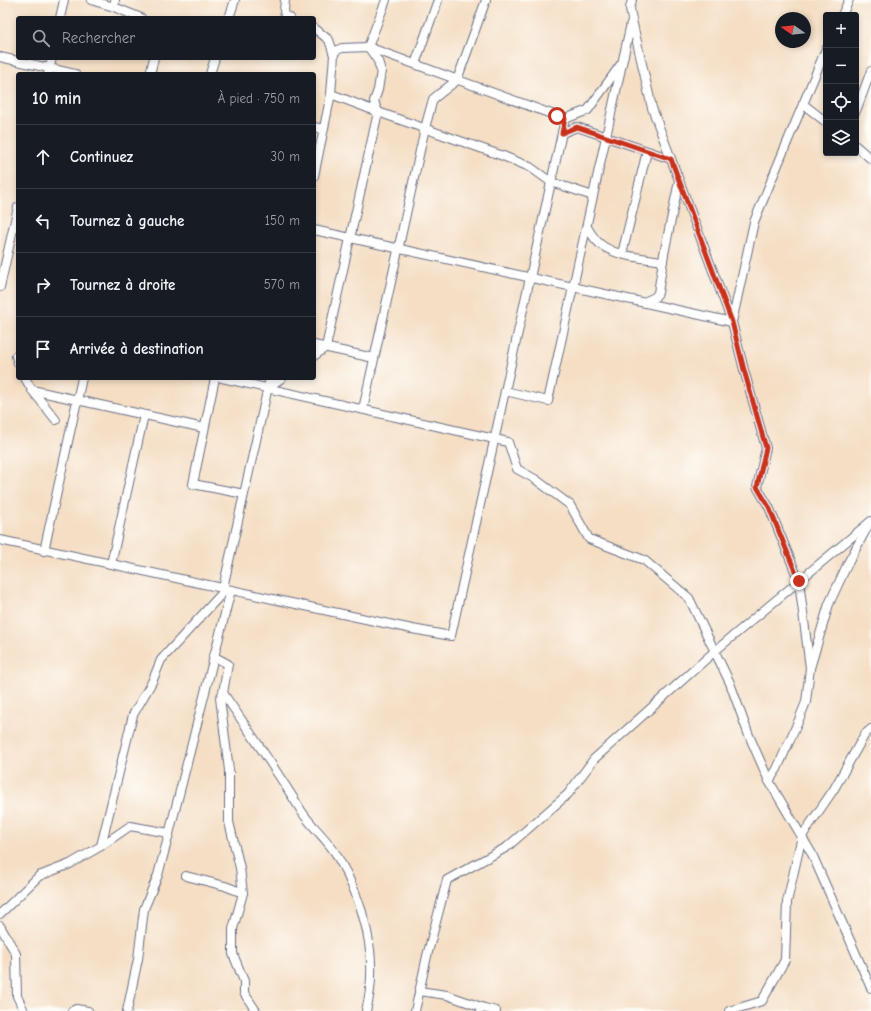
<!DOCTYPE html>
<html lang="fr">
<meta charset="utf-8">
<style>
body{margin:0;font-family:"Comic Neue",sans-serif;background:#242831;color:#f1f3f6}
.controls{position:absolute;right:12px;top:12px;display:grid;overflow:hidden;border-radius:4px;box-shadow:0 2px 6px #0003}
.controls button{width:36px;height:36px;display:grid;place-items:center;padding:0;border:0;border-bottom:1px solid #363941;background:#171b24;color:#f1f3f6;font:20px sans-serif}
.compass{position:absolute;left:775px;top:12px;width:36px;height:36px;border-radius:50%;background:#171b24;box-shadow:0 2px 6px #0003;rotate:284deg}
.stop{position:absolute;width:12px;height:12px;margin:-9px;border:3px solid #c8321e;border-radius:50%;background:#fff}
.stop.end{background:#c8321e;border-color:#fff;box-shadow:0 1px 4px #0008}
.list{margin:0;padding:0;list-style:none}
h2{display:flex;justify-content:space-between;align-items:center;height:52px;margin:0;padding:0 16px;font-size:17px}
h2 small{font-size:13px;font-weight:400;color:#9ea1a6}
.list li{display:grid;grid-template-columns:26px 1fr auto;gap:12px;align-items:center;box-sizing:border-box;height:64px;padding:0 16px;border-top:1px solid #363941}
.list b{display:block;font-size:15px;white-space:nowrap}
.list em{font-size:13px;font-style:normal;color:#9ea1a6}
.icon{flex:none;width:22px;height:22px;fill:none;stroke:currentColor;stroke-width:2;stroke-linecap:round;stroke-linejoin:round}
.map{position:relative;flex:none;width:871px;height:1011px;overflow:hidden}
.search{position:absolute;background:#171b24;box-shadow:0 2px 6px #0003;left:16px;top:16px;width:300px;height:44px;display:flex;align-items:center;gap:10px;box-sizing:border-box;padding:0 14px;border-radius:4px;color:#9ea1a6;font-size:15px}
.panel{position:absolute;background:#171b24;box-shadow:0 2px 6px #0003;left:16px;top:72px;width:300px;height:308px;border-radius:4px}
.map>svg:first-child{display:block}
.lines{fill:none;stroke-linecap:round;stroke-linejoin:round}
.minor-casing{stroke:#676c82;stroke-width:10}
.minor{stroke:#fff;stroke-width:8}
.route{stroke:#c8321e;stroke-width:5}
</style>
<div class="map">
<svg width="871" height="1011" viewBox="0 0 871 1011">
<rect width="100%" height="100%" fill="#fdfcf7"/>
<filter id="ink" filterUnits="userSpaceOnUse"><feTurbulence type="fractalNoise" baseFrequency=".025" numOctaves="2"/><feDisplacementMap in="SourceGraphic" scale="8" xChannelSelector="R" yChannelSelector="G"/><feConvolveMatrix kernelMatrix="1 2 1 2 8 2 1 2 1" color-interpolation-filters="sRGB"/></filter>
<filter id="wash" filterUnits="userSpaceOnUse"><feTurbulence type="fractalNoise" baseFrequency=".012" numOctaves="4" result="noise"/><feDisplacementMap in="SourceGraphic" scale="16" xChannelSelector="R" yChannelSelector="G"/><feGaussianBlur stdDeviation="0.9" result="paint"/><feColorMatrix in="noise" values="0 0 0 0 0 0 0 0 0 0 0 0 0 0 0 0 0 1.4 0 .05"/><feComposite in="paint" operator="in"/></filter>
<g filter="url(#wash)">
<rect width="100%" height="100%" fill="#f5dec4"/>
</g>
<g filter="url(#ink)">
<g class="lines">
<defs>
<g id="minor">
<polyline points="91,0 114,7"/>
<polyline points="115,0 114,7 141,18"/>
<polyline points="285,0 284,10 285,16 290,18"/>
<polyline points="632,0 630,8 632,20 652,108 732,322 744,370 766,448 757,487 769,507 799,581 810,668"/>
<polyline points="842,15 849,0"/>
<polyline points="60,18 64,0"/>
<polyline points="229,18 235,0"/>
<polyline points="314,28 329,40 334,55 331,94 314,176"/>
<polyline points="368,47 386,0"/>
<polyline points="333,52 342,48 368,47 565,119 588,110 621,64"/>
<polyline points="0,57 75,74"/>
<polyline points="415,64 438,0"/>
<polyline points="48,74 52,58"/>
<polyline points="150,74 154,58"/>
<polyline points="210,74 215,58"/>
<polyline points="331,94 378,112 503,156 530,167 551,182 593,196"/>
<polyline points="803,104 826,122"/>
<polyline points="856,111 871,71"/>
<polyline points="314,127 324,129"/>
<polyline points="562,133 577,127 671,159"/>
<polyline points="856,146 871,159"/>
<path d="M587,227C591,234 596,242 603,246C619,257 644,258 663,261"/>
<polyline points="314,230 732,322 754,222 826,49"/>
<polyline points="622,254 647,151"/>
<polyline points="0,287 18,207"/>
<polyline points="644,302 655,297 658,293 664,254 679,181"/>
<polyline points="314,345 374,358"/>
<polyline points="16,356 18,363"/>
<polyline points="314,356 326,347 378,112 374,101 378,90 381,71 378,61 369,48"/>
<polyline points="25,378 32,390 56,420"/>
<polyline points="215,378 193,484 244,494"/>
<polyline points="222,378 508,442 517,469 535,479 570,505 589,539 644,560 689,598 730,683 748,733 769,781 812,854 871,988"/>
<polyline points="267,388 282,378"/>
<polyline points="32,390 204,428"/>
<polyline points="505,391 548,401 631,23"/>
<polyline points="363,409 425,128 433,99 457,80 486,0"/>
<polyline points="0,540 412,629 451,636 565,119"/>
<polyline points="44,551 82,378"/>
<polyline points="111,564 144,415"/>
<polyline points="223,588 270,378"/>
<polyline points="213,656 228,664 223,693 220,698 229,770 229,822 240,868 243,893 233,929 233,954 244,981 244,993 256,1011"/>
<path d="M223,693C250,732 277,771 302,812C312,827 327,839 336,854C364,901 380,958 366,1011"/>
<polyline points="769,781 777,769 798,722 806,702 810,668 829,604 848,563 868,526"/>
<polyline points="101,846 130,826 169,833"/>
<polyline points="186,876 225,886 243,893"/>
<polyline points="0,914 39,876 70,864 101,846 133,715 152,682 161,660 226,589"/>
<polyline points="0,926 16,954 17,996 24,1011"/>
<polyline points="419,991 447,995 484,1008"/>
<polyline points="480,1010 484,1008 496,1011"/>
<polyline points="72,1011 76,1009 88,1011"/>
<polyline points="127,1011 138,959 144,909 158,875 168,838 231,590"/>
<polyline points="415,1011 427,956 447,880 507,847 568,794 594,759 715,651 871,521"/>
<polyline points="729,1011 762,1001 785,960 787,902 802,836 834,789 865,734 871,729"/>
</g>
</defs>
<use href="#minor" class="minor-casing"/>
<use href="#minor" class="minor"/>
</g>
</g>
<g class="lines" filter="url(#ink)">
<polyline class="route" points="557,116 565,119 562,133 577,127 671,159 732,322 744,370 766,448 757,487 769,507 799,581"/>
</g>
</svg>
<div class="controls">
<button>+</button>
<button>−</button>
<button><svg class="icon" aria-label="locate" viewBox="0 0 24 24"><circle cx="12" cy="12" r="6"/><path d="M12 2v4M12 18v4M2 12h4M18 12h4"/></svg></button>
<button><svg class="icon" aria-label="layers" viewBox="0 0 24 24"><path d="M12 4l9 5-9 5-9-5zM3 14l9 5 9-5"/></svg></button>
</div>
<svg class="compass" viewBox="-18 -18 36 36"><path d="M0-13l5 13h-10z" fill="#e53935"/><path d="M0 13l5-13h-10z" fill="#9ea1a6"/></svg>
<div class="stop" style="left:557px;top:116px"></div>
<div class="stop end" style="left:799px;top:581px"></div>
<div class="search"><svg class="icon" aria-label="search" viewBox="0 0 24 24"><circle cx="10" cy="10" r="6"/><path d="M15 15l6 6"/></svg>Rechercher</div>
<section class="panel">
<h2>10 min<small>À pied · 750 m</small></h2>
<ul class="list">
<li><svg class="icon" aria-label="ahead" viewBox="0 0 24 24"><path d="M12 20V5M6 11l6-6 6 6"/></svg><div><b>Continuez</b></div><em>30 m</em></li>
<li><svg class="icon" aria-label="left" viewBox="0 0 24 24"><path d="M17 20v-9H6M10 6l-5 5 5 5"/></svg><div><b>Tournez à gauche</b></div><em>150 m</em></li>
<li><svg class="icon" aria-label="right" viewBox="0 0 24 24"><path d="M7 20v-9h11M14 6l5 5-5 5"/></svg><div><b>Tournez à droite</b></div><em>570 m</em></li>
<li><svg class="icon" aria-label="arrive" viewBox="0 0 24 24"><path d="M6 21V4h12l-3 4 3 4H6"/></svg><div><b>Arrivée à destination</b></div></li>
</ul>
</section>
</div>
